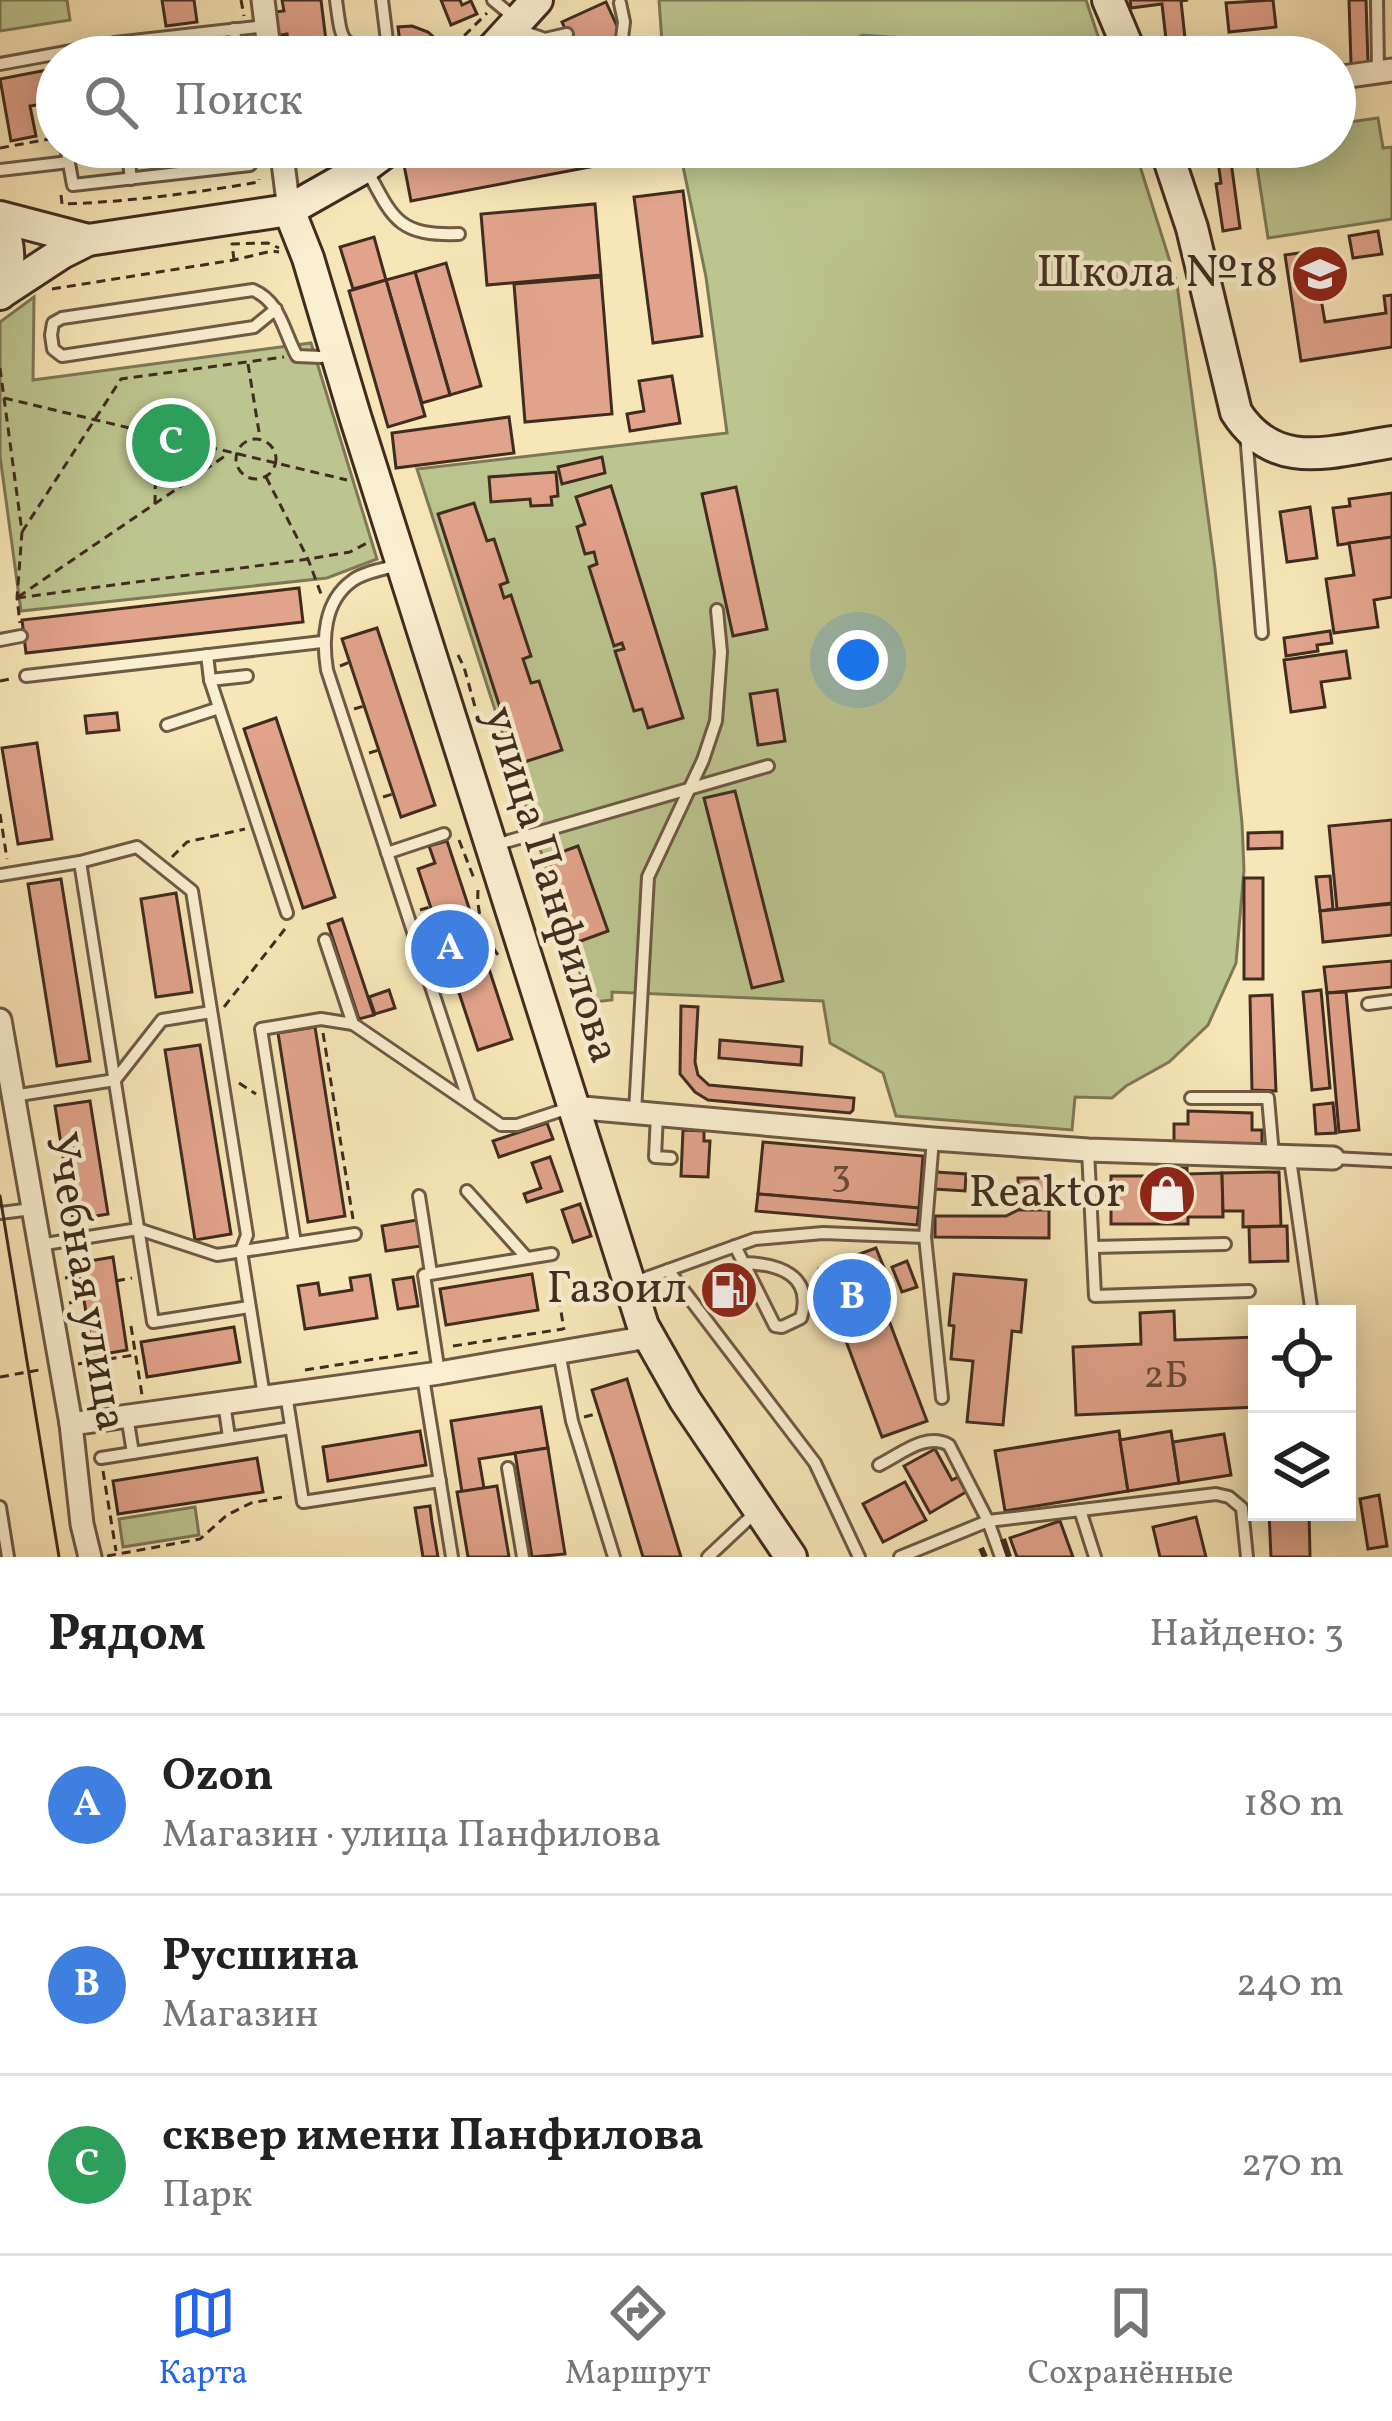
<!DOCTYPE html>
<html lang="ru">
<meta charset="utf-8">
<style>
body{margin:0;font-family:Vollkorn,serif;background:#f6f6f6;color:#222}
.controls{position:absolute;right:36px;bottom:36px;display:grid;overflow:hidden;border-radius:0px;box-shadow:0 6px 30px #0003}
.controls button{width:108px;height:108px;display:grid;place-items:center;padding:0;border:0;border-bottom:3px solid #e0e0e0;background:#fff;color:#222;font:60px sans-serif}
.you{position:absolute;left:858px;top:660px;width:42px;height:42px;margin:-30px;border:9px solid #fff;border-radius:50%;background:#1a73e8;box-shadow:0 0 0 18px #1a73e833}
.badge{display:grid;place-items:center;width:78px;height:78px;border-radius:50%;background:#2563eb;color:#fff;font-size:39px;font-weight:700}
.pin{position:absolute;translate:-50% -50%;border:6px solid #fff;box-shadow:0 3px 12px #0006}
.list{margin:0;padding:0;list-style:none}
h2{display:flex;justify-content:space-between;align-items:center;height:156px;margin:0;padding:0 48px;font-size:51px}
h2 small{font-size:39px;font-weight:400;color:#767676}
.list li{display:grid;grid-template-columns:78px 1fr auto;gap:36px;align-items:center;box-sizing:border-box;height:180px;padding:0 48px;border-top:3px solid #e0e0e0}
.list b{display:block;font-size:45px;white-space:nowrap}
.list p{margin:0;font-size:39px;white-space:nowrap;color:#767676}
.list em{font-size:39px;font-style:normal;color:#767676}
.icon{flex:none;width:66px;height:66px;fill:none;stroke:currentColor;stroke-width:2;stroke-linecap:round;stroke-linejoin:round}
.map{position:relative;flex:none;width:1392px;height:1557px;overflow:hidden}
.search{position:absolute;background:#fff;box-shadow:0 6px 30px #0003;left:36px;right:36px;top:36px;height:132px;display:flex;align-items:center;gap:30px;box-sizing:border-box;padding:0 42px;border-radius:66px;color:#767676;font-size:45px}
.sheet{height:696px;background:#fff}
nav{display:flex;justify-content:space-around;align-items:center;box-sizing:border-box;height:168px;border-top:3px solid #e0e0e0;background:#fff;font-size:33px;color:#767676}
nav a{display:grid;justify-items:center;gap:6px}
nav .on{color:#2563eb}
.map>svg:first-child{display:block}
.green{fill:#bcc58f;stroke:#7e7857;stroke-width:3}
.water{fill:#9dbfb0;stroke:#788476;stroke-width:3}
.building{fill:#e1a38b;stroke:#412c1f;stroke-width:3}
.lines{fill:none;stroke-linecap:round;stroke-linejoin:round}
.service-casing{stroke:#6e5a45;stroke-width:16}
.minor-casing{stroke:#6e5a45;stroke-width:27}
.secondary-casing{stroke:#412c1f;stroke-width:36}
.path{stroke:#412c1f;stroke-width:3;stroke-dasharray:9 6;stroke-linecap:butt}
.service{stroke:#faefd0;stroke-width:10}
.minor{stroke:#faefd0;stroke-width:21}
.secondary{stroke:#faefd0;stroke-width:30}
.tram{stroke:#412c1f;stroke-width:3}
.rail{stroke:#412c1f;stroke-width:6;stroke-dasharray:21 21;stroke-linecap:butt}
.labels{text-anchor:middle;dominant-baseline:central;stroke-width:9;stroke-linejoin:round;paint-order:stroke}
.number-label{font-size:39px;fill:#694a3a}
.poi-label{font-size:45px;fill:#412c1f;stroke:#faefd0;text-anchor:end}
.street-label{font-size:45px;fill:#412c1f;stroke:#faefd0}
</style>
<div class="map">
<svg width="1392" height="1557" viewBox="0 0 1392 1557">
<rect width="100%" height="100%" fill="#f7e6b7"/>
<filter id="stains"><feTurbulence type="fractalNoise" baseFrequency=".00167" numOctaves="4"/><feColorMatrix values="0 0 0 0 .2 0 0 0 0 .09 0 0 0 0 .02 0 0 0 .5 -.17"/></filter>
<radialGradient id="worn" r=".72"><stop offset=".6" stop-color="#630" stop-opacity="0"/><stop offset="1" stop-color="#630" stop-opacity=".3"/></radialGradient>
<g class="green">
<polygon points="0,0 67,0 70,20 0,31"/>
<polygon points="659,0 1086,0 1105,57 663,57"/>
<polygon points="1378,118 1383,148 1392,147 1392,219 1268,238 1254,147 1335,147 1335,124"/>
<polygon points="679,147 1134,147 1177,284 1215,569 1242,823 1244,870 1236,963 1208,1025 1169,1062 1126,1086 1112,1098 1075,1097 1072,1130 896,1116 883,1073 830,1043 823,1001 612,992 612,1000 594,1002 586,991 417,469 727,433 706,277"/>
<polygon points="34,297 33,380 311,343 377,559 327,578 21,611 0,456 0,322"/>
<polygon points="195,1507 199,1535 123,1547 119,1519"/>
</g>
<polygon class="water" points="862,35 903,38 932,57 829,57"/>
<g class="building">
<polygon points="162,0 194,0 197,22 166,26"/>
<polygon points="282,0 321,0 328,57 289,57 287,34 276,36 274,12 284,11"/>
<polygon points="441,0 460,0 462,5 471,1 477,14 451,25"/>
<polygon points="1130,0 1188,0 1181,1 1187,57 1168,57 1162,4 1131,8"/>
<polygon points="1273,0 1276,27 1229,32 1226,3"/>
<polygon points="1349,0 1366,0 1368,64 1351,64"/>
<polygon points="606,2 627,48 616,52 618,57 578,57 562,22"/>
<polygon points="412,26 428,32 438,41 422,57 401,52 398,27"/>
<polygon points="57,68 57,102 30,106 36,136 11,141 0,79"/>
<polygon points="500,147 635,147 637,158 411,201 404,165"/>
<polygon points="1216,147 1229,147 1240,228 1223,231 1216,184 1221,183"/>
<polygon points="683,191 702,336 653,343 634,197"/>
<polygon points="595,204 601,275 487,285 481,214"/>
<polygon points="1378,231 1382,254 1353,258 1349,236"/>
<polygon points="374,237 386,280 353,289 340,247"/>
<polygon points="1320,250 1325,286 1319,287 1325,322 1386,313 1384,296 1392,295 1392,347 1301,361 1285,255"/>
<polygon points="446,263 481,386 450,395 415,272"/>
<polygon points="415,272 450,395 422,403 386,280"/>
<polygon points="601,277 612,414 525,422 514,284"/>
<polygon points="386,280 425,416 388,427 349,291"/>
<polygon points="672,376 680,423 630,431 627,414 644,411 639,381"/>
<polygon points="509,417 514,453 396,468 392,433"/>
<polygon points="602,457 605,473 562,484 558,467"/>
<polygon points="556,472 558,496 551,497 552,505 531,506 530,499 491,502 489,477"/>
<polygon points="611,486 683,718 648,728 642,709 634,711 615,651 624,649 622,643 614,646 589,567 597,564 594,552 585,554 577,527 585,524 576,497"/>
<polygon points="736,487 767,629 733,636 702,494"/>
<polygon points="1392,493 1392,537 1338,545 1333,508 1350,506 1349,499"/>
<polygon points="474,503 487,541 494,539 508,582 500,585 504,598 511,595 531,656 523,659 531,683 539,681 562,750 518,764 438,514"/>
<polygon points="1310,507 1317,558 1287,562 1280,512"/>
<polygon points="1392,537 1392,597 1374,600 1378,627 1334,633 1326,579 1354,575 1349,543"/>
<polygon points="299,588 303,622 26,653 22,620"/>
<polygon points="377,628 435,805 401,817 342,639"/>
<polygon points="1330,631 1332,643 1317,645 1318,651 1286,656 1284,638"/>
<polygon points="1346,651 1350,678 1321,682 1325,707 1291,712 1284,660"/>
<polygon points="777,690 785,741 758,745 750,694"/>
<polygon points="117,713 119,730 87,733 85,716"/>
<polygon points="276,718 335,897 303,908 244,729"/>
<polygon points="37,743 52,839 18,844 2,748"/>
<polygon points="735,791 783,981 752,988 704,798"/>
<polygon points="1392,820 1392,903 1337,909 1329,826"/>
<polygon points="1282,832 1282,848 1248,849 1248,833"/>
<polygon points="447,841 512,1039 478,1050 418,869 435,863 429,846"/>
<polygon points="578,846 608,931 578,942 548,857"/>
<polygon points="1330,876 1333,909 1320,911 1316,877"/>
<rect x="1244" y="878" width="19" height="101"/>
<polygon points="61,879 90,1061 57,1066 28,884"/>
<polygon points="176,893 192,992 156,997 141,899"/>
<polygon points="1392,904 1392,935 1323,942 1320,911"/>
<polygon points="342,919 374,1015 359,1019 328,924"/>
<polygon points="1392,961 1392,987 1327,993 1324,967"/>
<polygon points="389,990 395,1008 375,1014 369,997"/>
<polygon points="1321,990 1330,1088 1312,1090 1303,992"/>
<polygon points="1346,992 1359,1130 1339,1132 1327,993"/>
<polygon points="1272,995 1276,1091 1252,1090 1250,996"/>
<polygon points="681,1006 698,1007 695,1062 698,1075 709,1085 854,1098 853,1110 850,1113 708,1100 695,1092 680,1074"/>
<polygon points="315,1027 345,1216 308,1222 278,1033"/>
<polygon points="720,1040 802,1047 801,1065 719,1058"/>
<polygon points="200,1045 231,1234 195,1240 165,1050"/>
<polygon points="90,1101 108,1214 73,1220 55,1106"/>
<polygon points="1333,1103 1336,1133 1316,1134 1314,1105"/>
<polygon points="1188,1111 1252,1113 1252,1130 1262,1130 1262,1146 1174,1144 1174,1124 1188,1124"/>
<polygon points="547,1123 553,1139 499,1157 493,1141"/>
<polygon points="683,1130 704,1131 704,1141 710,1141 708,1177 681,1176"/>
<polygon points="763,1142 923,1156 919,1208 758,1194"/>
<polygon points="550,1157 562,1191 527,1202 524,1194 541,1188 532,1163"/>
<polygon points="1163,1168 1187,1168 1187,1174 1222,1173 1223,1217 1188,1217 1188,1224 1111,1224 1111,1176 1163,1176"/>
<polygon points="936,1172 966,1174 965,1191 935,1189"/>
<polygon points="1279,1172 1281,1226 1243,1227 1243,1211 1223,1211 1222,1173"/>
<rect x="1018" y="1178" width="31" height="32"/>
<polygon points="758,1194 919,1208 917,1225 756,1211"/>
<polygon points="580,1204 591,1236 573,1242 562,1210"/>
<polygon points="1018,1210 1049,1210 1049,1238 935,1237 935,1216 1006,1216"/>
<polygon points="417,1220 421,1246 386,1251 382,1226"/>
<polygon points="1287,1226 1288,1261 1250,1262 1249,1227"/>
<polygon points="876,1248 884,1268 871,1273 927,1421 882,1437 819,1269"/>
<polygon points="113,1257 127,1350 93,1356 78,1263"/>
<polygon points="907,1261 917,1287 902,1292 892,1267"/>
<polygon points="532,1274 538,1310 446,1325 440,1289"/>
<polygon points="954,1274 1026,1280 1021,1332 1012,1331 1003,1425 967,1422 973,1361 951,1359 954,1326 949,1325"/>
<polygon points="370,1275 377,1318 305,1329 298,1286 318,1283 320,1295 352,1290 350,1278"/>
<polygon points="413,1277 418,1306 398,1309 393,1280"/>
<polygon points="1174,1311 1175,1340 1257,1337 1257,1407 1076,1415 1073,1347 1141,1344 1140,1313"/>
<polygon points="234,1327 240,1362 147,1377 141,1342"/>
<polygon points="627,1379 681,1557 643,1557 613,1457 592,1390"/>
<polygon points="541,1407 548,1448 479,1459 484,1488 462,1492 451,1421"/>
<polygon points="420,1431 426,1465 328,1481 323,1447"/>
<polygon points="1119,1431 1128,1491 1005,1511 995,1451"/>
<polygon points="1171,1431 1179,1483 1128,1491 1120,1440"/>
<polygon points="1224,1434 1231,1475 1179,1483 1173,1442"/>
<polygon points="548,1448 565,1554 532,1557 515,1453"/>
<polygon points="935,1449 952,1480 958,1477 966,1492 930,1513 904,1466"/>
<polygon points="257,1458 263,1492 118,1514 113,1481"/>
<polygon points="905,1482 926,1520 883,1542 863,1504"/>
<polygon points="497,1486 509,1557 468,1557 457,1492"/>
<polygon points="1379,1495 1387,1546 1368,1549 1360,1499"/>
<polygon points="430,1506 432,1522 438,1557 423,1557 415,1508"/>
<polygon points="1269,1512 1309,1512 1310,1557 1271,1557"/>
<polygon points="1196,1517 1206,1557 1160,1557 1153,1527"/>
<polygon points="1060,1521 1073,1557 1017,1557 1010,1538"/>
</g>
<g class="lines">
<defs>
<g id="service">
<path d="M336,0C342,45 340,49 387,43"/>
<polyline points="382,0 389,57"/>
<polyline points="493,0 516,19"/>
<polyline points="1377,0 1378,71"/>
<polyline points="620,3 624,22 622,38"/>
<polyline points="234,29 237,57"/>
<polyline points="516,29 545,39 567,34"/>
<polyline points="545,39 553,57"/>
<polyline points="117,57 115,43 266,26"/>
<polyline points="0,64 115,43"/>
<polyline points="66,147 73,185 250,165 248,147"/>
<polyline points="127,147 131,179"/>
<polyline points="0,170 69,162"/>
<path d="M367,170C393,219 398,236 459,234"/>
<path d="M276,309L254,327L62,356L53,349L51,335L53,323L62,318L253,290C281,302 283,331 297,356L321,357L335,353"/>
<polyline points="1246,433 1262,633"/>
<path d="M398,565C385,569 363,572 352,581C324,601 322,639 327,670L469,1102"/>
<polyline points="0,640 21,636"/>
<polyline points="207,655 210,680 287,913"/>
<polyline points="26,676 322,642"/>
<polyline points="210,680 247,676"/>
<polyline points="167,725 219,708"/>
<polyline points="495,845 768,766"/>
<polyline points="387,853 444,834"/>
<polyline points="80,862 153,1322 249,1307"/>
<polyline points="0,875 80,862 137,847 192,891 247,1235 241,1251 264,1396"/>
<polyline points="325,940 353,1024"/>
<polyline points="1368,1004 1392,1001"/>
<polyline points="13,1096 115,1080 162,1020 211,1012"/>
<polyline points="1191,1098 1268,1098 1273,1155"/>
<polyline points="635,1112 648,877 703,760 716,721 721,652 717,610"/>
<polyline points="657,1114 655,1157 671,1158"/>
<polyline points="933,1139 925,1237 942,1398"/>
<polyline points="1088,1150 1095,1296 1249,1291"/>
<polyline points="1333,1158 1392,1161"/>
<polyline points="1290,1159 1312,1314"/>
<polyline points="467,1191 527,1258"/>
<polyline points="419,1196 431,1273"/>
<polyline points="0,1213 32,1209"/>
<polyline points="295,1243 261,1029 321,1019 353,1024 501,1125 517,1125 569,1108"/>
<polyline points="39,1245 138,1229 217,1255 355,1234"/>
<path d="M735,1246L775,1326L782,1327L801,1318C814,1275 779,1264 744,1263"/>
<polyline points="1093,1247 1225,1244"/>
<polyline points="668,1270 815,1463 859,1557"/>
<polyline points="632,1283 755,1239 823,1233 925,1237"/>
<polyline points="559,1352 572,1421 614,1557"/>
<polyline points="439,1373 424,1275 552,1254"/>
<polyline points="423,1377 452,1557"/>
<polyline points="286,1394 303,1502 440,1481"/>
<polyline points="224,1403 229,1437"/>
<polyline points="127,1416 133,1453"/>
<polyline points="101,1458 291,1428"/>
<path d="M879,1465C901,1454 926,1432 949,1445L988,1521L1001,1557"/>
<polyline points="508,1468 523,1557"/>
<polyline points="0,1507 8,1557"/>
<polyline points="1080,1510 1095,1557"/>
<polyline points="708,1557 756,1512"/>
<polyline points="900,1557 988,1521 1216,1494 1229,1497 1242,1508 1247,1557"/>
</g>
<g id="minor">
<polyline points="263,0 270,57"/>
<polyline points="1335,78 1392,70"/>
<polyline points="281,147 289,210"/>
<polyline points="0,1020 71,1424 82,1524 90,1557"/>
<polyline points="572,1107 933,1139 1088,1150 1333,1158"/>
<polyline points="71,1424 439,1373 648,1337"/>
</g>
<g id="secondary">
<polyline points="1108,0 1132,57"/>
<polyline points="485,57 537,0"/>
<path d="M1165,147L1192,228L1236,412C1275,473 1332,451 1392,442"/>
<polyline points="289,210 308,258 355,416 643,1326 685,1400 791,1557"/>
<polyline points="0,217 88,240"/>
<path d="M0,222C12,248 10,268 0,294"/>
<polyline points="1,293 62,253 88,240 289,210 365,167 392,147"/>
</g>
</defs>
<use href="#service" class="service-casing"/>
<use href="#minor" class="minor-casing"/>
<use href="#secondary" class="secondary-casing"/>
<g class="path">
<polyline points="241,0 244,16"/>
<polyline points="443,57 487,13"/>
<polyline points="0,148 55,138"/>
<path d="M61,195L62,204C128,202 194,193 259,182V179"/>
<polyline points="234,260 232,244 268,243 279,248"/>
<polyline points="52,289 234,260 272,251 279,252"/>
<polyline points="248,364 260,438"/>
<polyline points="0,368 22,532 17,598 20,623"/>
<polyline points="4,398 347,480"/>
<circle cx="256" cy="459" r="20"/>
<polyline points="266,477 308,559 321,594"/>
<polyline points="155,504 156,436"/>
<polyline points="22,532 121,379 284,357"/>
<polyline points="18,597 228,454"/>
<polyline points="17,598 308,559 350,552 369,542"/>
<polyline points="458,655 464,667 477,714"/>
<polyline points="340,666 350,662"/>
<polyline points="0,681 10,679"/>
<polyline points="354,709 364,706"/>
<polyline points="369,753 379,750"/>
<polyline points="383,797 393,794"/>
<polyline points="0,814 7,859"/>
<polyline points="459,840 475,881"/>
<polyline points="172,857 187,842 245,829"/>
<path d="M478,890C476,914 486,940 501,959"/>
<polyline points="420,910 430,907"/>
<polyline points="224,1007 288,925"/>
<polyline points="323,1033 353,1219"/>
<polyline points="239,1083 256,1094"/>
<polyline points="554,1268 564,1330"/>
<polyline points="65,1278 80,1276"/>
<polyline points="116,1281 132,1278"/>
<polyline points="69,1303 84,1300"/>
<polyline points="131,1326 142,1395"/>
<polyline points="453,1346 563,1329"/>
<polyline points="78,1364 134,1355"/>
<polyline points="305,1370 419,1352"/>
<polyline points="0,1377 39,1370"/>
<polyline points="584,1417 599,1413"/>
<polyline points="103,1471 116,1551"/>
<polyline points="107,1556 200,1539 227,1515 251,1503 288,1496"/>
</g>
<use href="#service" class="service"/>
<use href="#minor" class="minor"/>
<use href="#secondary" class="secondary"/>
<polyline class="tram" points="0,1196 59,1557"/>
<g class="rail">
<polyline points="1003,1539 1009,1557"/>
<polyline points="981,1548 985,1557"/>
</g>
</g>
<defs>
<symbol id="school-disc" viewBox="-11 -11 22 22"><circle r="9.5" fill="#8f2418" stroke="#faefd0"/><path d="M0-5L7-2L0 1L-7-2ZM-4 1L0 2.5L4 1V4Q0 6-4 4Z" fill="#fff"/></symbol>
<symbol id="shop-disc" viewBox="-11 -11 22 22"><circle r="9.5" fill="#8f2418" stroke="#faefd0"/><path d="M-5-2.5h2.3a2.7 3.5 0 0 1 5.4 0H5L5.5 6h-11ZM-1.5-2.5h3a1.5 2.3 0 0 0-3 0Z" fill="#fff"/></symbol>
<symbol id="fuel-disc" viewBox="-11 -11 22 22"><circle r="9.5" fill="#8f2418" stroke="#faefd0"/><path d="M-5.5-6h7V0h2V4h1.3V-2.5L3-4.5l.8-.8L6-3V5H2.5V1h-1V6h-7ZM-4.2-4.7v3.2H.2V-4.7Z" fill="#fff"/></symbol>
</defs>
<g fill-rule="evenodd">
<use href="#school-disc" x="1287" y="241" width="66" height="66"/>
<use href="#shop-disc" x="1134" y="1161" width="66" height="66"/>
<use href="#fuel-disc" x="696" y="1257" width="66" height="66"/>
</g>
<g class="labels">
<g class="number-label">
<text x="841" y="1175">3</text>
<text x="1166" y="1377">2Б</text>
</g>
<g class="poi-label">
<text x="1278" y="274">Школа №18</text>
<text x="1125" y="1194">Reaktor</text>
<text x="687" y="1290">Газоил</text>
</g>
<g class="street-label">
<text transform="translate(550 885) rotate(73)">улица Панфилова</text>
<text transform="translate(84 1282) rotate(80)">Учебная улица</text>
</g>
</g>
<rect width="100%" height="100%" filter="url(#stains)"/>
<rect width="100%" height="100%" fill="url(#worn)"/>
</svg>
<div class="controls">
<button><svg class="icon" aria-label="locate" viewBox="0 0 24 24"><circle cx="12" cy="12" r="6"/><path d="M12 2v4M12 18v4M2 12h4M18 12h4"/></svg></button>
<button><svg class="icon" aria-label="layers" viewBox="0 0 24 24"><path d="M12 4l9 5-9 5-9-5zM3 14l9 5 9-5"/></svg></button>
</div>
<div class="you"></div>
<div class="pin badge" style="left:450px;top:949px;background:#3f7fe0">A</div>
<div class="pin badge" style="left:852px;top:1298px;background:#3f7fe0">B</div>
<div class="pin badge" style="left:171px;top:443px;background:#2e9e5b">C</div>
<div class="search"><svg class="icon" aria-label="search" viewBox="0 0 24 24"><circle cx="10" cy="10" r="6"/><path d="M15 15l6 6"/></svg>Поиск</div>
</div>
<section class="sheet">
<h2>Рядом<small>Найдено: 3</small></h2>
<ul class="list">
<li><span class="badge" style="background:#3f7fe0">A</span><div><b>Ozon</b><p>Магазин · улица Панфилова</p></div><em>180 m</em></li>
<li><span class="badge" style="background:#3f7fe0">B</span><div><b>Русшина</b><p>Магазин</p></div><em>240 m</em></li>
<li><span class="badge" style="background:#2e9e5b">C</span><div><b>сквер имени Панфилова</b><p>Парк</p></div><em>270 m</em></li>
</ul>
</section>
<nav>
<a class="on"><svg class="icon" aria-label="map" viewBox="0 0 24 24"><path d="M3 6l6-2 6 2 6-2v14l-6 2-6-2-6 2zM9 4v14M15 6v14"/></svg>Карта</a>
<a><svg class="icon" aria-label="directions" viewBox="0 0 24 24"><path d="M12 3l9 9-9 9-9-9zM9 14v-3h6M13 9l2 2-2 2"/></svg>Маршрут</a>
<a><svg class="icon" aria-label="saved" viewBox="0 0 24 24"><path d="M7 4h10v16l-5-4-5 4z"/></svg>Сохранённые</a>
</nav>
